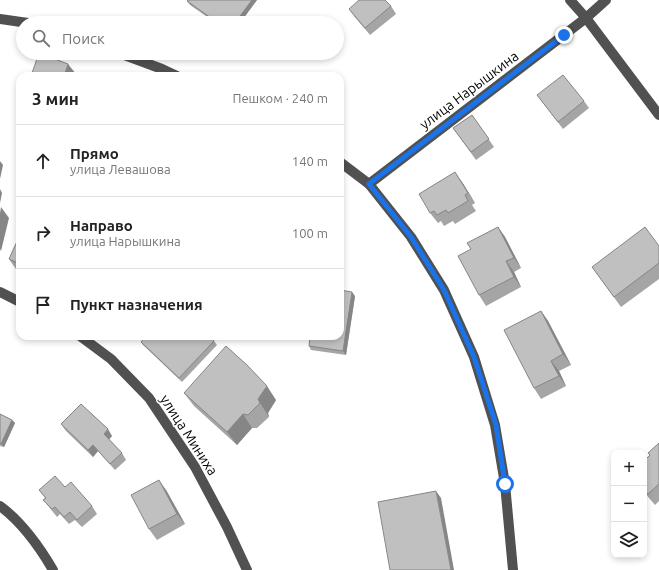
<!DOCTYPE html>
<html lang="ru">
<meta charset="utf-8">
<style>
body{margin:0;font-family:Ubuntu,sans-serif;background:#f6f6f6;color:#222}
.controls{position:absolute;right:12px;bottom:12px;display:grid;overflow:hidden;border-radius:8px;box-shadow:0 2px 6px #0003}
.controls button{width:36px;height:36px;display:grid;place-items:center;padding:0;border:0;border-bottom:1px solid #e0e0e0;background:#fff;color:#222;font:20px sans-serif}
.stop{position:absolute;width:12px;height:12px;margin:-9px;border:3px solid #1a73e8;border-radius:50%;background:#fff}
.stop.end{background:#1a73e8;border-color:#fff;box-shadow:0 1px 4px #0008}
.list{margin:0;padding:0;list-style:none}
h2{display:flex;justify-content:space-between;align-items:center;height:52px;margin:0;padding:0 16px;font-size:17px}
h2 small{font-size:13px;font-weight:400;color:#767676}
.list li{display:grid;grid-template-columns:26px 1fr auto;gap:12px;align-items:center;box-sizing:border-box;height:72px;padding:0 16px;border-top:1px solid #e0e0e0}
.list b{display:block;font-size:15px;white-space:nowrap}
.list p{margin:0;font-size:13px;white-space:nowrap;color:#767676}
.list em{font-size:13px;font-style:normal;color:#767676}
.icon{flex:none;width:22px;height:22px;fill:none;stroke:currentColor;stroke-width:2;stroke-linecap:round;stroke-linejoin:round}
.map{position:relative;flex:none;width:659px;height:570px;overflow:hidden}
.search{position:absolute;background:#fff;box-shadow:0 2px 6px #0003;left:16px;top:16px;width:328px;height:44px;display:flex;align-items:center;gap:10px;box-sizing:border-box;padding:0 14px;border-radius:22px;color:#767676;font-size:15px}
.panel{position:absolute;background:#fff;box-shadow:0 2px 6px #0003;left:16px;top:72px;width:328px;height:268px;border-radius:12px}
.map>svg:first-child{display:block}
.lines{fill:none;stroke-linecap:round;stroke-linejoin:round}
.minor{stroke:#515151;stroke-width:10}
.wall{fill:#a5a5a5}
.shaded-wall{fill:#868686}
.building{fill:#c0c0c0;stroke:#868686}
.route{stroke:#1a73e8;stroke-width:5}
.labels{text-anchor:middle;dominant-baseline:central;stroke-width:3;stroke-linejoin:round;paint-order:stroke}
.street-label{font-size:14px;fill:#000;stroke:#fff}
</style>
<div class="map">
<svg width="659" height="570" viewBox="0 0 659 570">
<rect width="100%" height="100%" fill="#fff"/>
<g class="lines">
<g class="minor">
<polyline points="570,0 586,18 659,115"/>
<polyline points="0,19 28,23"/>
<polyline points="119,53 162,69 177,76"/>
<polyline points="340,162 369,184 411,237 444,290 474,357 495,425 505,484 513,570"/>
<polyline points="369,184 586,18 606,0"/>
<polyline points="0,292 20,302"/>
<polyline points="80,336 111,359 149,398 195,467 227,527 247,570"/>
<path d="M0,506C23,523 39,546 53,570"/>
</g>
</g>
<g class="wall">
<polygon points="257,0 240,23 216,23 190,5 187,1"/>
<polygon points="391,6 396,14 370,35 354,16 349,9"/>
<polygon points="537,95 584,101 589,108 563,129"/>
<polygon points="472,115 494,147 476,160 453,128"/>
<polygon points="462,182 475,203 472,205 476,211 455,224 453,221 444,226 441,221 438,223 430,213"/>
<polygon points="498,227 505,237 521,268 514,272 521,287 486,306 479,295 471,249"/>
<polygon points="20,235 20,273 18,272 9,259"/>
<polygon points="659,246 659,279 621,307 592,267"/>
<polygon points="355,296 346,355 311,350 309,346"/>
<polygon points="541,311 548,321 571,365 559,371 566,386 541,399 534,388"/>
<polygon points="214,341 217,345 182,382 143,345 141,342"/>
<polygon points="184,393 276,400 268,413 269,417 257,428 252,428 237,445 194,406"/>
<polygon points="0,414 12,420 15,423 4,447 0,446"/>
<polygon points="61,424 112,436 109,440 122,453 126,460 115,470 98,451 93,457 66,431"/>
<polygon points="659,443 659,501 655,505 644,492 644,461 650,455 648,453"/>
<polygon points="65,487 92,506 97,514 82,527 75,520 69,524 60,514 57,517 49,507 43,500 45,498 39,490"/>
<polygon points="166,490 185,524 157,540 149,529"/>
</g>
<g class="shaded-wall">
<polygon points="252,0 257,0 240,23 235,23"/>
<polygon points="68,64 76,74 75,76 64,76"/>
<polygon points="0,161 3,165 0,179"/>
<polygon points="455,172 462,182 475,203 468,193"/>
<polygon points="0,189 2,193 0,203"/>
<polygon points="1,207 9,218 1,251 0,249 0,213"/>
<polygon points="498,227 505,237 521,268 514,258"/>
<polygon points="506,261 514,272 521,287 514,277"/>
<polygon points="352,292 355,296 346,355 343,351"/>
<polygon points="541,311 548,321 571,365 563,354"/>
<polygon points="551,361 559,371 566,386 559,376"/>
<polygon points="267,386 276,400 268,413 269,417 260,403 258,399"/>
<polygon points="243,414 252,428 237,445 227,432"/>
<polygon points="12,420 15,423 4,447 1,444"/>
<polygon points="108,429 112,436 108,440 104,434"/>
<polygon points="93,445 98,451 93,457 88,450"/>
<polygon points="159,480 166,490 185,524 177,514"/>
<polygon points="436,491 441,498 454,570 451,570"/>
</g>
<g class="building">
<polygon points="188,0 252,0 235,23 218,23 187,1"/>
<polygon points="359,0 385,0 391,6 365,28 349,9"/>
<polygon points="39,53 68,64 64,76 31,76"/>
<polygon points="563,75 584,101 558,122 537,95"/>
<polygon points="472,115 489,139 471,152 453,128"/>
<polygon points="455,172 468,193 465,195 468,201 448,213 446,210 437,215 434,211 430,213 419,194"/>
<polygon points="498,227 514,258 506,261 514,277 479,295 458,256 471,249 467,243"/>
<polygon points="645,227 659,246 659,263 614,297 592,267"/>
<polygon points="20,235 20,264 9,259"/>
<polygon points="340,290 352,292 343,351 309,346 310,336 340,336"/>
<polygon points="541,311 563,354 551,361 559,376 534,388 504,330"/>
<polygon points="146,336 209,336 214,341 179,378 141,342"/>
<polygon points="226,346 247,365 267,386 258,399 260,403 248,415 243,414 227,432 184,393"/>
<polygon points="81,404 108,429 104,434 122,453 110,464 93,445 88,450 61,424"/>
<polygon points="0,414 12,420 1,444 0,443"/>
<polygon points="659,443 659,484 648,494 644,490 644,461 650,455 648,453"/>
<polygon points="55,476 65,487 71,482 92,506 77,520 70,512 64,517 55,507 52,509 43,500 46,498 39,490"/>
<polygon points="159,480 177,514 149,529 131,495"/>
<polygon points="436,491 451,570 390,570 378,502"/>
</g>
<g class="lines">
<polyline class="route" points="505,484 496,425 474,357 444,290 411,237 369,184 564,35"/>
</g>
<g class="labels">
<g class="street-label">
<text transform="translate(469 90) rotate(-37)">улица Нарышкина</text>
<text transform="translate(189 435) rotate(57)">улица Миниха</text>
</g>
</g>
</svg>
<div class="controls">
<button>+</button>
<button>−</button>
<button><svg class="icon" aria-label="layers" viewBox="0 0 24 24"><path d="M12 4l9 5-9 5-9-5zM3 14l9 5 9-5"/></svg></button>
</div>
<div class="stop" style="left:505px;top:484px"></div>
<div class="stop end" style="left:564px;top:35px"></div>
<div class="search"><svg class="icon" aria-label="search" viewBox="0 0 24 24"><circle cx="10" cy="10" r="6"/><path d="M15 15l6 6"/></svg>Поиск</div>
<section class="panel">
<h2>3 мин<small>Пешком · 240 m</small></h2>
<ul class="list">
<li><svg class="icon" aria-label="ahead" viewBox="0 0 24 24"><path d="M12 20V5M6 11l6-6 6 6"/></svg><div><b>Прямо</b><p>улица Левашова</p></div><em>140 m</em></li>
<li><svg class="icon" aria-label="right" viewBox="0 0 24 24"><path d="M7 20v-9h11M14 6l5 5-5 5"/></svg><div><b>Направо</b><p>улица Нарышкина</p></div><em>100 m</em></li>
<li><svg class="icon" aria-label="arrive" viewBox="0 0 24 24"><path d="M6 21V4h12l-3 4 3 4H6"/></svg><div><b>Пункт назначения</b></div></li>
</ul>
</section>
</div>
